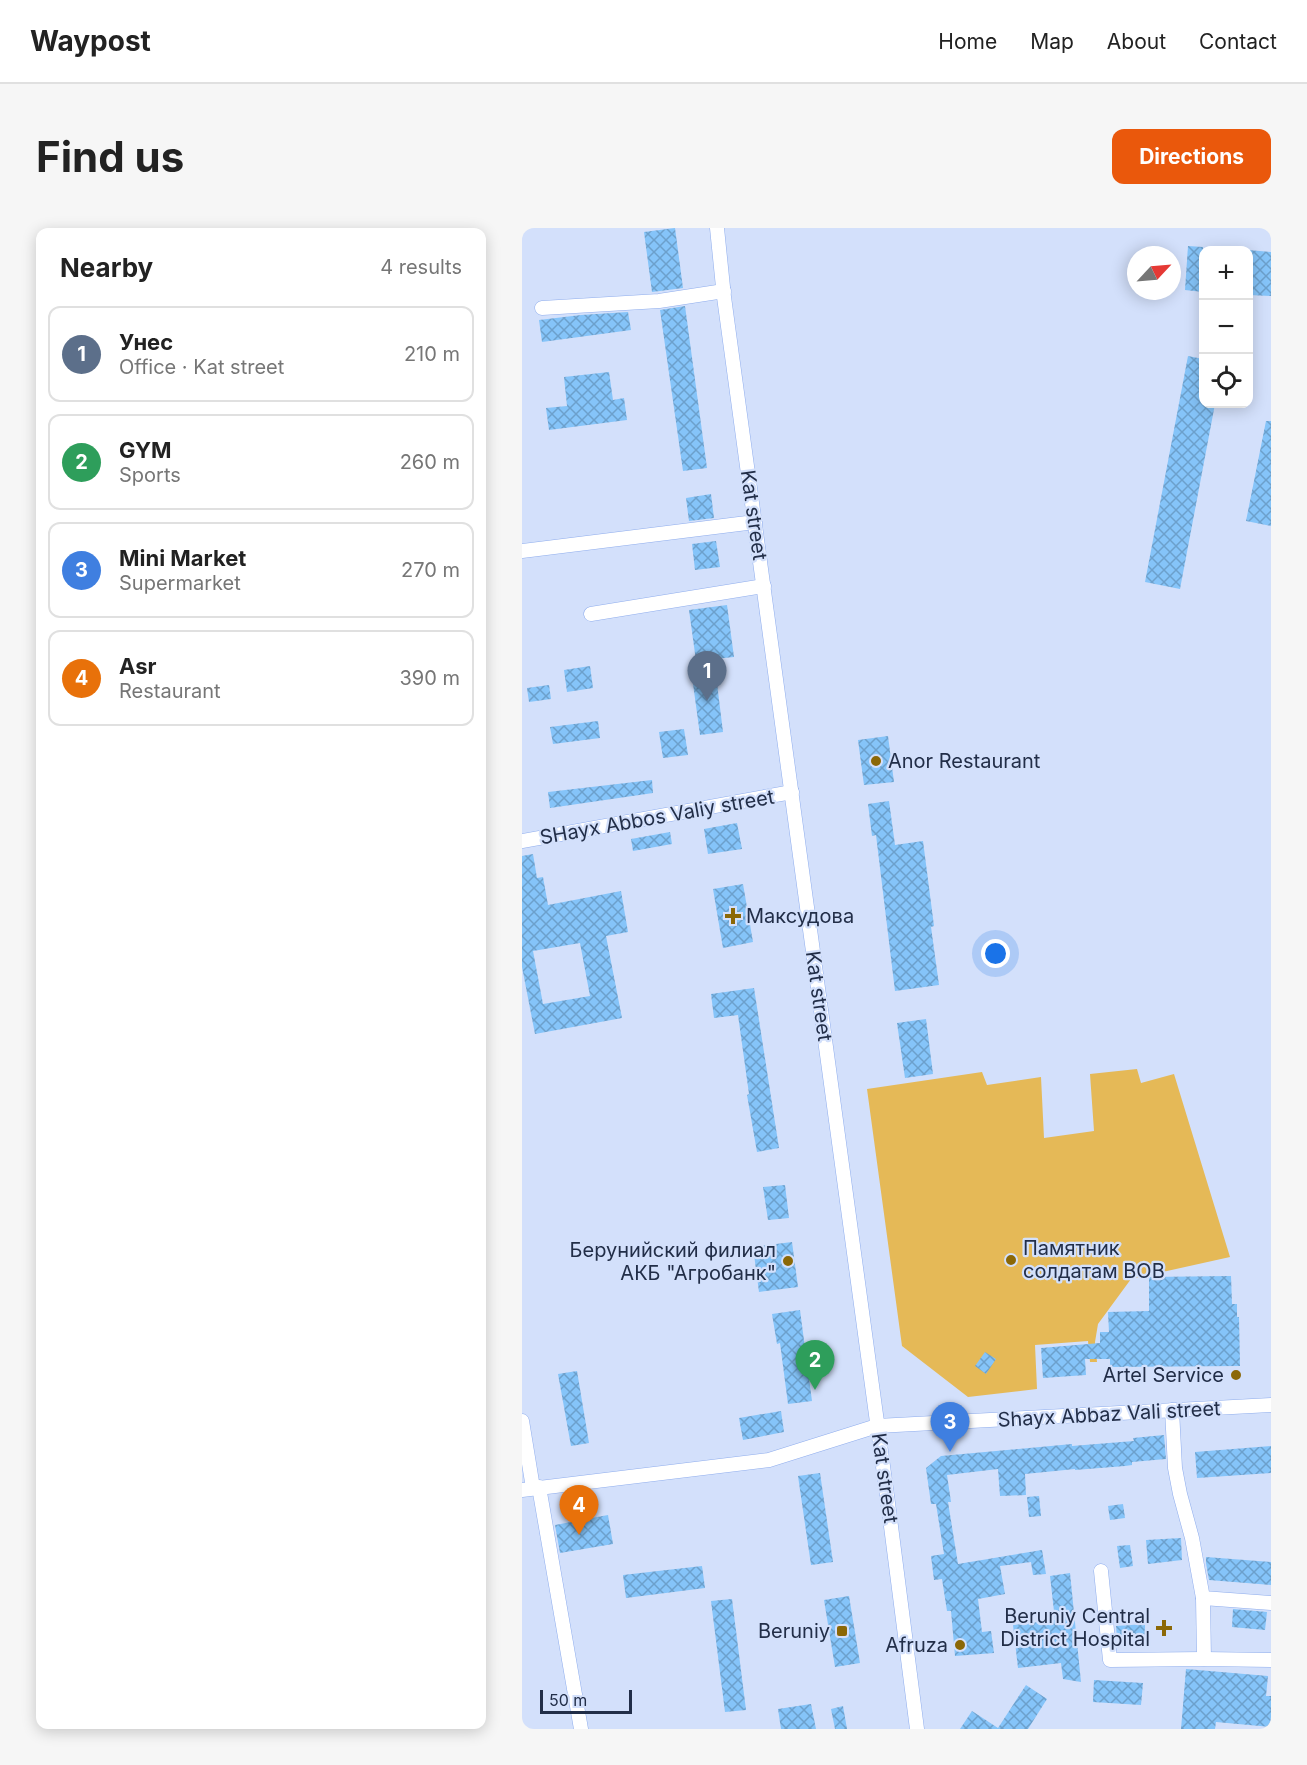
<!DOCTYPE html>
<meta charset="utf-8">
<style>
body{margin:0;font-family:Inter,sans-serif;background:#f6f6f6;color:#222}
.controls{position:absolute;right:18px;top:18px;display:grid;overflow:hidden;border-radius:12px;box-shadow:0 3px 15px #0003}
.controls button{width:54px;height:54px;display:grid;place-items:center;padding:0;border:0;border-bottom:2px solid #e0e0e0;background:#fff;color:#222;font:30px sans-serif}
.compass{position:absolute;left:605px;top:18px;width:54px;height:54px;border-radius:50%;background:#fff;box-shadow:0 3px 15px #0003;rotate:64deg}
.scale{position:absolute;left:18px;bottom:15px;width:92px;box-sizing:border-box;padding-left:6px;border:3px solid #222e48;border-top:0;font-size:16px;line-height:21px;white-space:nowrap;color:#222e48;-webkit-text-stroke:4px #d3e0fb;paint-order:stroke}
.you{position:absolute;left:474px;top:726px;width:21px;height:21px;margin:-15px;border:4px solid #fff;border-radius:50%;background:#1a73e8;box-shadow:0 0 0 9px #1a73e833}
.badge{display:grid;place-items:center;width:39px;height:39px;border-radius:50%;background:#ea580c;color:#fff;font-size:20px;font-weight:700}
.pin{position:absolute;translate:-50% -50px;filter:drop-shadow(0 2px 3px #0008)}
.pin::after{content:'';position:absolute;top:32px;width:21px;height:18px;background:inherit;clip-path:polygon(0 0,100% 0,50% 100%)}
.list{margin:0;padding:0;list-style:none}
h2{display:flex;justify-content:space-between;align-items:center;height:78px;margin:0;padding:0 24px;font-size:26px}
h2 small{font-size:20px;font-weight:400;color:#767676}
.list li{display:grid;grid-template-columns:39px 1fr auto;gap:18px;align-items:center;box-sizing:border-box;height:96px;margin:0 12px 12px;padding:0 12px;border:2px solid #e0e0e0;border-radius:12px}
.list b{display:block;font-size:22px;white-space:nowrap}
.list p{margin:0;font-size:20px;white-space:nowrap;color:#767676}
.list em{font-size:20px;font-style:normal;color:#767676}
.icon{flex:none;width:33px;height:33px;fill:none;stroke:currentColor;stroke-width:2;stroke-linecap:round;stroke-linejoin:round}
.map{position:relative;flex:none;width:749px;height:1501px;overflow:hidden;border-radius:12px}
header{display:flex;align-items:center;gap:36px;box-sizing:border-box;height:84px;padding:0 30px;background:#fff;border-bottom:2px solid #e0e0e0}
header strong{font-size:28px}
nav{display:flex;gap:33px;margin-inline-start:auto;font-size:21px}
.intro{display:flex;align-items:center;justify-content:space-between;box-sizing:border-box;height:144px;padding:0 36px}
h1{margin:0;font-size:42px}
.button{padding:15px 27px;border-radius:12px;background:#ea580c;color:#fff;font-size:21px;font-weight:700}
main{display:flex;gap:36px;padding:0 36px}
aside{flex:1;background:#fff;border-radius:12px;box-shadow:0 3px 15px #0003}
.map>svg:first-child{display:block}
.park{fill:#e5b957}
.building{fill:url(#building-cross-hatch);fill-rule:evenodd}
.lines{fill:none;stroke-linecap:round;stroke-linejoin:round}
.minor-casing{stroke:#8faded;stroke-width:15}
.minor{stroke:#fff;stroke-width:14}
.poi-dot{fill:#8b6807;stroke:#d3e0fb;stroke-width:2}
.labels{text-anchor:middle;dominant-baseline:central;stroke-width:4.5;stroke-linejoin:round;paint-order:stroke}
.street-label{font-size:20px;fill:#222e48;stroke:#d3e0fb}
.poi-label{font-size:20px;fill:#222e48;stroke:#d3e0fb;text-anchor:end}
</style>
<header>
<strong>Waypost</strong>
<nav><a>Home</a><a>Map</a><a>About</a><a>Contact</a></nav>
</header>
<div class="intro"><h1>Find us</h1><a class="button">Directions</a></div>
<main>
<aside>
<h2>Nearby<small>4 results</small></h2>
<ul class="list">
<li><span class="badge" style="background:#5c6f8a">1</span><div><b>Унес</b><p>Office · Kat street</p></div><em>210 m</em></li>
<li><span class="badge" style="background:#2e9e5b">2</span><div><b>GYM</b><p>Sports</p></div><em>260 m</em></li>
<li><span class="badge" style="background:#3f7fe0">3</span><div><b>Mini Market</b><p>Supermarket</p></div><em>270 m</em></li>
<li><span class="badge" style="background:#e8710a">4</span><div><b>Asr</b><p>Restaurant</p></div><em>390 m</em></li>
</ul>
</aside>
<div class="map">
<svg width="749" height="1501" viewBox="0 0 749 1501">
<defs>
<pattern id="building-cross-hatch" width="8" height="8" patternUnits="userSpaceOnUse" patternTransform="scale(1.5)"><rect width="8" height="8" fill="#85c4f9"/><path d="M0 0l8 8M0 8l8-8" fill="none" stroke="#6ca0cc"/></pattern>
</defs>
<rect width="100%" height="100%" fill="#d3e0fb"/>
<polygon class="park" points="615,841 619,855 652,846 708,1029 609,1051 576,1096 573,1114 575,1134 568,1134 566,1113 513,1117 515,1161 446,1169 380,1118 345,861 460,844 465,857 519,849 522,910 572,903 568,846"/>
<g class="building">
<polygon points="153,0 161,60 130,64 122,4"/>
<polygon points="666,18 681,19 681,64 663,62"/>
<polygon points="726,22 749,24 749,68 726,67"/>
<polygon points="163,78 185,240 161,243 138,82"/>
<polygon points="106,84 109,102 20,114 17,92 59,87"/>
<polygon points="666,128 681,131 681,176 693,176 658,361 623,354"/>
<polygon points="87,144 91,172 102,170 105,192 27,202 24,180 45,178 42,149"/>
<polygon points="744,193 749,193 749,298 724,293"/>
<polygon points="189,266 192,290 167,293 164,270"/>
<polygon points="194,313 198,339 173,342 170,316"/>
<polygon points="205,377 212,429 192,431 201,504 178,507 169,441 175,440 167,382"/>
<polygon points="68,438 71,460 45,464 42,442"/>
<polygon points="27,457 29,471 7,474 5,460"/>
<polygon points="76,493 78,510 31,516 28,499"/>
<polygon points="162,501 166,527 141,530 137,504"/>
<polygon points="366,508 372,554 342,557 336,512"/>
<polygon points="130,552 131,565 28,580 26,564"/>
<polygon points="367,573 373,617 401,613 412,698 409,699 417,757 373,763 354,607 350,608 346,576"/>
<polygon points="215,595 220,621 186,626 182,601"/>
<polygon points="148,604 150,616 111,623 109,611"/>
<path d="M11,626L15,650L21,649L26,677L99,663L106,704L84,708L100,790L13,806L0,739V628ZM58,715L68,768L21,776L11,723Z"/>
<polygon points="221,656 231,714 201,720 191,661"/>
<polygon points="232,760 257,920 235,924 225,867 227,866 216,787 192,790 189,766"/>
<polygon points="404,791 411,846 383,850 375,795"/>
<polygon points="263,957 267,990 246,992 241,959"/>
<polygon points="270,1014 276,1059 237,1064 231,1019"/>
<polygon points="709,1048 710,1076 715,1076 715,1089 717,1089 718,1138 588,1139 588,1131 563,1131 564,1147 521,1150 519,1120 578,1115 578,1104 587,1104 586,1084 627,1083 627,1049"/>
<polygon points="278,1082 290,1173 266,1176 258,1115 255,1116 250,1086"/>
<polygon points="463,1124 474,1131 464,1146 453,1138"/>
<polygon points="55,1143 67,1215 49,1218 36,1146"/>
<polygon points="259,1183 262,1204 221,1212 217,1190"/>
<polygon points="642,1207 644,1231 610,1234 610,1237 603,1238 553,1242 553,1241 503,1246 504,1267 478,1268 476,1241 425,1247 429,1274 426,1274 436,1336 520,1322 524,1346 511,1347 509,1334 478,1338 483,1366 456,1371 460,1404 469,1403 472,1425 433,1428 429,1383 425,1383 420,1351 412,1352 409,1328 422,1326 414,1276 409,1276 404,1240 419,1228 550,1216 550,1218 587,1215 612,1213 611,1210"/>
<polygon points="749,1218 749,1245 675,1250 673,1224"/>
<polygon points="298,1245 311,1334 289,1337 276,1248"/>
<polygon points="517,1268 519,1288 507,1289 505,1269"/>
<polygon points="601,1276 603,1290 588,1292 586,1278"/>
<polygon points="86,1287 91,1316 38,1325 33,1297"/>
<polygon points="659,1310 660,1332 626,1336 624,1312"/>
<polygon points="608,1317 611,1338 598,1340 595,1318"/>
<polygon points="684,1329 749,1334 749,1357 687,1352 684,1335"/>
<polygon points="180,1338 183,1360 104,1370 101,1347"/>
<polygon points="548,1345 559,1454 541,1451 539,1435 496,1440 491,1397 533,1392 528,1348"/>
<polygon points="327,1368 338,1435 313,1439 302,1372"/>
<polygon points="210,1371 224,1482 203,1484 189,1373"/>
<polygon points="711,1381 745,1384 743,1402 710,1399"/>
<polygon points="623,1396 623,1408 595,1410 594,1398"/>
<polygon points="664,1441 746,1448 744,1468 749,1468 749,1499 694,1494 693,1501 659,1501"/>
<polygon points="572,1452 621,1455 619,1477 571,1474"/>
<polygon points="504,1457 525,1471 506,1501 438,1501 450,1483 476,1500"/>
<polygon points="289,1476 294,1501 259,1501 256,1481"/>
<polygon points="321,1478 325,1501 313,1501 309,1481"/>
</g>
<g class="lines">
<defs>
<g id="minor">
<polyline points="195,0 202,69 366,1275 395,1501"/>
<polyline points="20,80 137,73 202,63"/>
<polyline points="0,323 233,294"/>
<polyline points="69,386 242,358"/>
<polyline points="0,613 270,564"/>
<polyline points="650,1182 653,1240 658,1266 670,1310 681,1370 749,1375"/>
<polyline points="0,1193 11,1260"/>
<polyline points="17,1259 59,1501"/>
<polyline points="0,1262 247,1232 355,1198 749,1177"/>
<polyline points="579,1343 588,1432 682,1431 749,1432"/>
<polyline points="681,1370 682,1431"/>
</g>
</defs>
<use href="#minor" class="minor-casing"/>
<use href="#minor" class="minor"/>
</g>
<g class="poi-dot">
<circle cx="354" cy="533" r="6"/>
<path d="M208 679h6v6h6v6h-6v6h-6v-6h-6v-6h6z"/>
<circle cx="489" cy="1032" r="6"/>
<circle cx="266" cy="1033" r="6"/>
<circle cx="714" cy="1147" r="6"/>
<path d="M639 1391h6v6h6v6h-6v6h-6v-6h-6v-6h6z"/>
<rect x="314" y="1397" width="12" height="12" rx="3"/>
<circle cx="438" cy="1417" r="6"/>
</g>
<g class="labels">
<g class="street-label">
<text transform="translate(232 287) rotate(82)">Kat street</text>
<text transform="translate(135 589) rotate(-10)">SHayx Abbos Valiy street</text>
<text transform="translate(297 768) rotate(82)">Kat street</text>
<text transform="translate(587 1186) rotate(-3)">Shayx Abbaz Vali street</text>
<text transform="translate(363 1250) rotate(82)">Kat street</text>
</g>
<g class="poi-label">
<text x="366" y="533" text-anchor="start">Anor Restaurant</text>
<text x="224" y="688" text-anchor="start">Максудова</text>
<text x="501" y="1020" text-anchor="start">Памятник<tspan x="501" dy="23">солдатам ВОВ</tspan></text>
<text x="254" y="1022">Берунийский филиал<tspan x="254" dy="23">АКБ "Агробанк"</tspan></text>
<text x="702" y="1147">Artel Service</text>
<text x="628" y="1388">Beruniy Central<tspan x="628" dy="23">District Hospital</tspan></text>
<text x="308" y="1403">Beruniy</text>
<text x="426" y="1417">Afruza</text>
</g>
</g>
</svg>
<div class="controls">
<button>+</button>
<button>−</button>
<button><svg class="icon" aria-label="locate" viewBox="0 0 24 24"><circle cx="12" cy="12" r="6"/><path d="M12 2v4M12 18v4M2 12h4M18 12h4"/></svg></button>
</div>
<svg class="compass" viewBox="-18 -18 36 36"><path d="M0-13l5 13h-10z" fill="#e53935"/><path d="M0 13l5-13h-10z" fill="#767676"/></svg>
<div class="scale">50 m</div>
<div class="you"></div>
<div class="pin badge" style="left:185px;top:473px;background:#5c6f8a">1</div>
<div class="pin badge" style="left:293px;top:1162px;background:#2e9e5b">2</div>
<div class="pin badge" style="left:428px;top:1224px;background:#3f7fe0">3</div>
<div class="pin badge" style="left:57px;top:1307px;background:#e8710a">4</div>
</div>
</main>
